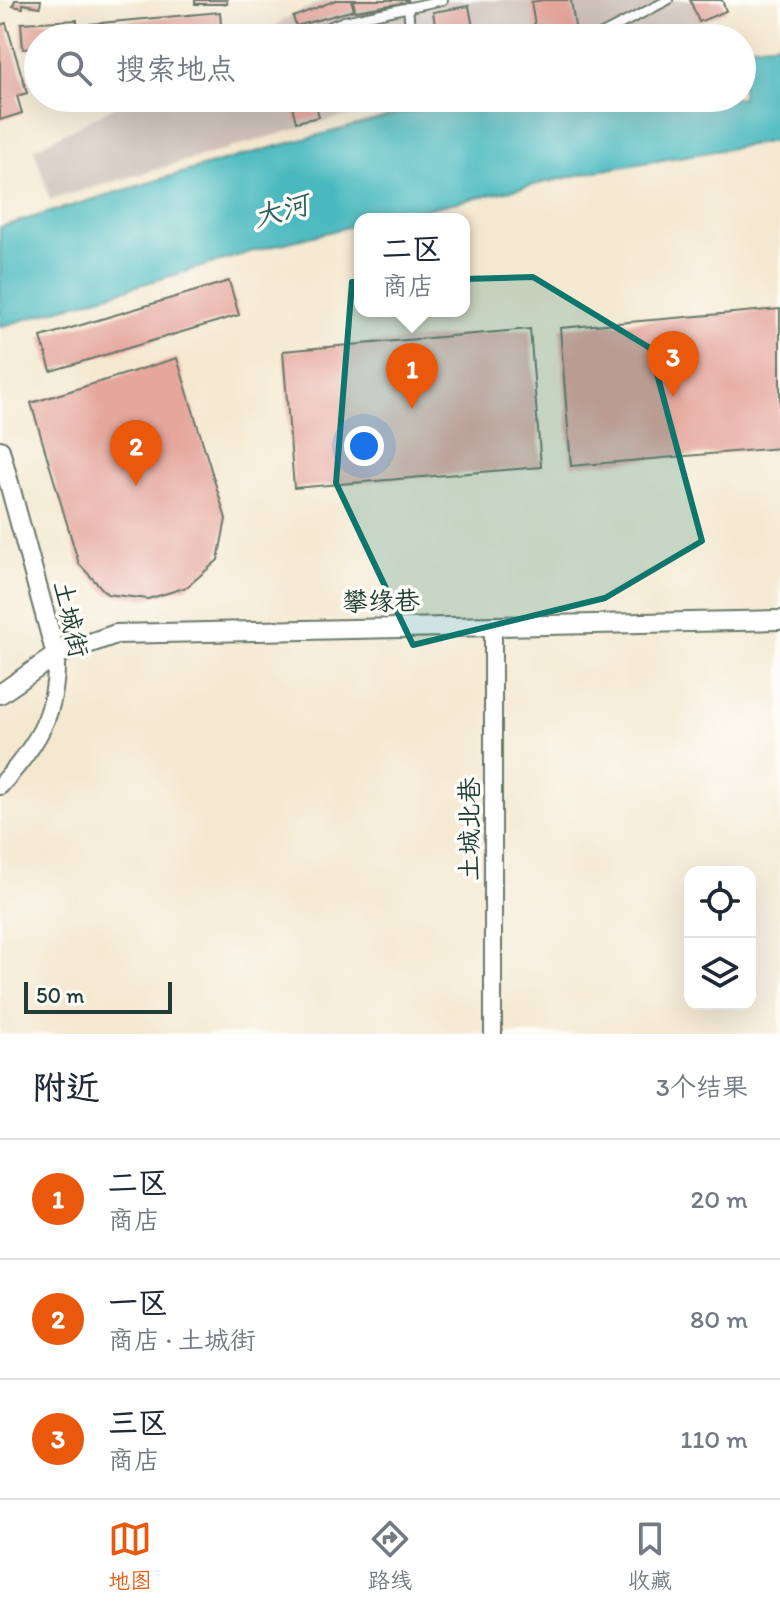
<!DOCTYPE html>
<html lang="zh">
<meta charset="utf-8">
<style>
body{margin:0;font-family:Itim,"LXGW WenKai TC",sans-serif;background:#f2f2f3;color:#1f2937}
.controls{position:absolute;right:24px;bottom:24px;display:grid;overflow:hidden;border-radius:16px;box-shadow:0 8px 32px #0002}
.controls button{width:72px;height:72px;display:grid;place-items:center;padding:0;border:0;border-bottom:2px solid #e0e1e3;background:#fff;color:#1f2937;font:40px sans-serif}
.scale{position:absolute;left:24px;bottom:20px;width:148px;box-sizing:border-box;padding-left:8px;border:4px solid #1f3d34;border-top:0;font-size:22px;line-height:28px;white-space:nowrap;color:#1f3d34;-webkit-text-stroke:6px #fdfcf7;paint-order:stroke}
.you{position:absolute;left:364px;top:446px;width:28px;height:28px;margin:-20px;border:6px solid #fff;border-radius:50%;background:#1a73e8;box-shadow:0 0 0 12px #1a73e833}
.badge{display:grid;place-items:center;width:52px;height:52px;border-radius:50%;background:#ea580c;color:#fff;font-size:26px;font-weight:700}
.pin{position:absolute;translate:-50% -66px;filter:drop-shadow(0 2px 4px #0008)}
.pin::after{content:'';position:absolute;top:42px;width:28px;height:24px;background:inherit;clip-path:polygon(0 0,100% 0,50% 100%)}
.popup{position:absolute;left:354px;top:213px;width:116px;height:104px;box-sizing:border-box;display:grid;place-content:center;border-radius:16px;background:#fff;filter:drop-shadow(0 2px 6px #0005);font-size:26px;white-space:nowrap;color:#747a83}
.popup b{font-size:30px;color:#1f2937}
.popup::after{content:'';position:absolute;left:50%;top:100%;margin-left:-16px;border:16px solid transparent;border-top-color:#fff}
.list{margin:0;padding:0;list-style:none}
h2{display:flex;justify-content:space-between;align-items:center;height:104px;margin:0;padding:0 32px;font-size:34px}
h2 small{font-size:26px;font-weight:400;color:#747a83}
.list li{display:grid;grid-template-columns:52px 1fr auto;gap:24px;align-items:center;box-sizing:border-box;height:120px;padding:0 32px;border-top:2px solid #e0e1e3}
.list b{display:block;font-size:30px;white-space:nowrap}
.list p{margin:0;font-size:26px;white-space:nowrap;color:#747a83}
.list em{font-size:26px;font-style:normal;color:#747a83}
.icon{flex:none;width:44px;height:44px;fill:none;stroke:currentColor;stroke-width:2;stroke-linecap:round;stroke-linejoin:round}
.map{position:relative;flex:none;width:780px;height:1034px;overflow:hidden}
.search{position:absolute;background:#fff;box-shadow:0 8px 32px #0002;left:24px;right:24px;top:24px;height:88px;display:flex;align-items:center;gap:20px;box-sizing:border-box;padding:0 28px;border-radius:44px;color:#747a83;font-size:30px}
.sheet{height:464px;background:#fff}
nav{display:flex;justify-content:space-around;align-items:center;box-sizing:border-box;height:112px;border-top:2px solid #e0e1e3;background:#fff;font-size:22px;color:#747a83}
nav a{display:grid;justify-items:center;gap:4px}
nav .on{color:#ea580c}
.map>svg:first-child{display:block}
.industrial{fill:#cec1ba}
.water{fill:#4ab9bf;stroke:#347b7a;stroke-width:2}
.building{fill:#e5a69c}
.lines{fill:none;stroke-linecap:round;stroke-linejoin:round}
.service-casing{stroke:#6a796b;stroke-width:12}
.minor-casing{stroke:#6a796b;stroke-width:20}
.tertiary-casing{stroke:#6a796b;stroke-width:22}
.service{stroke:#fff;stroke-width:8}
.minor{stroke:#fff;stroke-width:16}
.tertiary{stroke:#fff;stroke-width:18}
.marked{fill:#0f766e;fill-opacity:0.2;stroke:#0f766e;stroke-width:6;stroke-linejoin:round}
.labels{text-anchor:middle;dominant-baseline:central;stroke-width:7;stroke-linejoin:round;paint-order:stroke}
.street-label{font-size:26px;fill:#1f3d34;stroke:#fdfcf7}
.water-label{font-size:28px;font-style:italic;fill:#2c625e;stroke:#fdfcf7}
</style>
<div class="map">
<svg width="780" height="1034" viewBox="0 0 780 1034">
<rect width="100%" height="100%" fill="#fdfcf7"/>
<filter id="ink" filterUnits="userSpaceOnUse"><feTurbulence type="fractalNoise" baseFrequency=".0125" numOctaves="2"/><feDisplacementMap in="SourceGraphic" scale="16" xChannelSelector="R" yChannelSelector="G"/><feConvolveMatrix kernelMatrix="1 2 1 2 8 2 1 2 1" color-interpolation-filters="sRGB"/></filter>
<filter id="wash" filterUnits="userSpaceOnUse"><feTurbulence type="fractalNoise" baseFrequency=".006" numOctaves="4" result="noise"/><feDisplacementMap in="SourceGraphic" scale="32" xChannelSelector="R" yChannelSelector="G"/><feGaussianBlur stdDeviation="1.8" result="paint"/><feColorMatrix in="noise" values="0 0 0 0 0 0 0 0 0 0 0 0 0 0 0 0 0 1.4 0 .05"/><feComposite in="paint" operator="in"/></filter>
<g filter="url(#wash)">
<rect width="100%" height="100%" fill="#f4e8d0"/>
<g class="industrial">
<polygon points="324,0 722,0 726,11 665,38 258,38 283,20"/>
<polygon points="131,98 428,98 314,124 50,200 34,149"/>
</g>
<polygon class="water" points="780,43 780,140 597,171 380,219 360,219 360,224 254,251 0,327 0,227 222,161 394,115 479,98 742,98 742,47"/>
<g id="blocks">
<g class="building">
<polygon points="15,0 41,0 40,7 23,4 23,8 13,6"/>
<rect x="195" y="0" width="32" height="4"/>
<polygon points="336,0 351,0 354,10 296,26 293,17"/>
<polygon points="353,0 408,0 408,2 355,11"/>
<polygon points="543,0 571,0 576,33 537,38 531,2"/>
<polygon points="690,0 722,0 726,11 699,22"/>
<polygon points="469,6 475,38 437,38 433,12"/>
<polygon points="220,12 222,38 91,38 90,24"/>
<polygon points="77,20 77,25 85,25 86,38 38,38 38,48 23,49 21,23"/>
<polygon points="6,23 27,93 17,96 22,113 0,120 0,25"/>
<polygon points="355,29 356,38 341,38 340,31"/>
<polygon points="290,98 314,98 319,117 296,122"/>
<polygon points="229,281 239,315 51,371 41,337"/>
<polygon points="780,309 780,448 571,466 560,328"/>
<polygon points="530,329 541,467 294,488 283,351"/>
<polygon points="177,358 226,519 218,560 187,587 148,599 107,594 79,564 31,403"/>
</g>
</g>
</g>
<g filter="url(#ink)">
<use href="#blocks" fill-opacity="0" stroke="#6a796b" stroke-width="2"/>
<g class="lines">
<defs>
<g id="service">
<polyline points="408,7 411,38"/>
<polyline points="300,38 344,21 443,0"/>
<polyline points="594,38 668,0"/>
<polyline points="326,98 346,98"/>
</g>
<g id="minor">
<polyline points="493,625 493,1034"/>
<path d="M0,786C38,744 58,713 56,655"/>
</g>
<g id="tertiary">
<polyline points="0,450 56,655"/>
<polyline points="0,694 56,655 116,634 780,620"/>
</g>
</defs>
<use href="#service" class="service-casing"/>
<use href="#minor" class="minor-casing"/>
<use href="#tertiary" class="tertiary-casing"/>
<use href="#service" class="service"/>
<use href="#minor" class="minor"/>
<use href="#tertiary" class="tertiary"/>
</g>
</g>
<path class="marked" d="M533,277L650,348L702,541L605,598L413,645L336,483L352,282Z"/>
<g class="labels">
<g class="street-label">
<text transform="translate(381 601) rotate(-1)">攀缘巷</text>
<text transform="translate(71 619) rotate(77)">土城街</text>
<text transform="translate(469 829) rotate(-90)">土城北巷</text>
</g>
<g class="water-label">
<text transform="translate(281 210) rotate(-15)">大河</text>
</g>
</g>
</svg>
<div class="controls">
<button><svg class="icon" aria-label="locate" viewBox="0 0 24 24"><circle cx="12" cy="12" r="6"/><path d="M12 2v4M12 18v4M2 12h4M18 12h4"/></svg></button>
<button><svg class="icon" aria-label="layers" viewBox="0 0 24 24"><path d="M12 4l9 5-9 5-9-5zM3 14l9 5 9-5"/></svg></button>
</div>
<div class="scale">50 m</div>
<div class="you"></div>
<div class="pin badge" style="left:412px;top:409px">1</div>
<div class="popup"><b>二区</b>商店</div>
<div class="pin badge" style="left:136px;top:486px">2</div>
<div class="pin badge" style="left:673px;top:397px">3</div>
<div class="search"><svg class="icon" aria-label="search" viewBox="0 0 24 24"><circle cx="10" cy="10" r="6"/><path d="M15 15l6 6"/></svg>搜索地点</div>
</div>
<section class="sheet">
<h2>附近<small>3个结果</small></h2>
<ul class="list">
<li><span class="badge">1</span><div><b>二区</b><p>商店</p></div><em>20 m</em></li>
<li><span class="badge">2</span><div><b>一区</b><p>商店 · 土城街</p></div><em>80 m</em></li>
<li><span class="badge">3</span><div><b>三区</b><p>商店</p></div><em>110 m</em></li>
</ul>
</section>
<nav>
<a class="on"><svg class="icon" aria-label="map" viewBox="0 0 24 24"><path d="M3 6l6-2 6 2 6-2v14l-6 2-6-2-6 2zM9 4v14M15 6v14"/></svg>地图</a>
<a><svg class="icon" aria-label="directions" viewBox="0 0 24 24"><path d="M12 3l9 9-9 9-9-9zM9 14v-3h6M13 9l2 2-2 2"/></svg>路线</a>
<a><svg class="icon" aria-label="saved" viewBox="0 0 24 24"><path d="M7 4h10v16l-5-4-5 4z"/></svg>收藏</a>
</nav>
